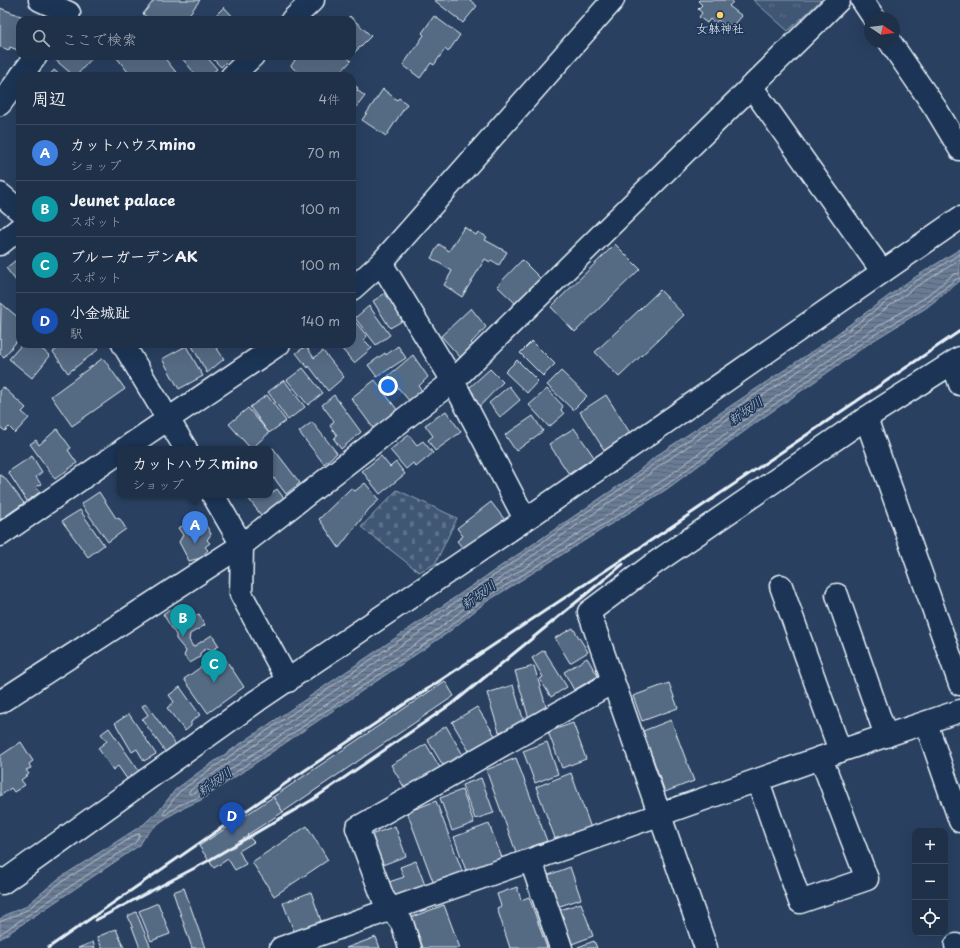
<!DOCTYPE html>
<html lang="ja">
<meta charset="utf-8">
<style>
body{margin:0;font-family:"Playpen Sans","Klee One",sans-serif;background:#2c3c53;color:#f1f3f6}
.controls{position:absolute;right:12px;bottom:12px;display:grid;overflow:hidden;border-radius:8px;box-shadow:0 4px 16px #0002}
.controls button{width:36px;height:36px;display:grid;place-items:center;padding:0;border:0;border-bottom:1px solid #3c4b61;background:#1f3049;color:#f1f3f6;font:20px sans-serif}
.compass{position:absolute;left:864px;top:12px;width:36px;height:36px;border-radius:50%;background:#1f3049;box-shadow:0 4px 16px #0002;rotate:103deg}
.you{position:absolute;left:388px;top:386px;width:14px;height:14px;margin:-10px;border:3px solid #fff;border-radius:50%;background:#1a73e8;box-shadow:0 0 0 6px #1a73e833}
.badge{display:grid;place-items:center;width:26px;height:26px;border-radius:50%;background:#bca0f2;color:#fff;font-size:13px;font-weight:700}
.pin{position:absolute;translate:-50% -33px;filter:drop-shadow(0 1px 2px #0008)}
.pin::after{content:'';position:absolute;top:21px;width:14px;height:12px;background:inherit;clip-path:polygon(0 0,100% 0,50% 100%)}
.popup{position:absolute;left:117px;top:446px;width:156px;height:52px;box-sizing:border-box;display:grid;place-content:center;border-radius:8px;background:#1f3049;filter:drop-shadow(0 1px 3px #0005);font-size:13px;white-space:nowrap;color:#a1a9b4}
.popup b{font-size:15px;color:#f1f3f6}
.popup::after{content:'';position:absolute;left:50%;top:100%;margin-left:-8px;border:8px solid transparent;border-top-color:#1f3049}
.list{margin:0;padding:0;list-style:none}
h2{display:flex;justify-content:space-between;align-items:center;height:52px;margin:0;padding:0 16px;font-size:17px}
h2 small{font-size:13px;font-weight:400;color:#a1a9b4}
.list li{display:grid;grid-template-columns:26px 1fr auto;gap:12px;align-items:center;box-sizing:border-box;height:56px;padding:0 16px;border-top:1px solid #3c4b61}
.list b{display:block;font-size:15px;white-space:nowrap}
.list p{margin:0;font-size:13px;white-space:nowrap;color:#a1a9b4}
.list em{font-size:13px;font-style:normal;color:#a1a9b4}
.icon{flex:none;width:22px;height:22px;fill:none;stroke:currentColor;stroke-width:2;stroke-linecap:round;stroke-linejoin:round}
.map{position:relative;flex:none;width:960px;height:948px;overflow:hidden}
.search{position:absolute;background:#1f3049;box-shadow:0 4px 16px #0002;left:16px;top:16px;width:340px;height:44px;display:flex;align-items:center;gap:10px;box-sizing:border-box;padding:0 14px;border-radius:12px;color:#a1a9b4;font-size:15px}
.panel{position:absolute;background:#1f3049;box-shadow:0 4px 16px #0002;left:16px;top:72px;width:340px;height:276px;border-radius:12px}
.map>svg:first-child{display:block}
.grass{fill:url(#grass-tufts);stroke:#94a4b6}
.cemetery{fill:url(#cemetery-stones);stroke:#94a4b6}
.water{fill:url(#water-rules);stroke:#9dabbd}
.lines{fill:none;stroke-linecap:round;stroke-linejoin:round}
.shore{stroke:#b6c2d0;stroke-width:1}
.building{fill:#556a83;stroke:#e8f1f8}
.minor-casing{stroke:#e8f1f8;stroke-width:25}
.major-casing{stroke:#e8f1f8;stroke-width:25}
.minor{stroke:#1d3557;stroke-width:22}
.major{stroke:#1d3557;stroke-width:22}
.rail{stroke:#e8f1f8;stroke-width:3}
.poi-dot{fill:#ffd166;stroke:#1d3557;stroke-width:1.5}
.labels{text-anchor:middle;dominant-baseline:central;stroke-width:3;stroke-linejoin:round;paint-order:stroke}
.poi-label{font-size:12px;fill:#e8f1f8;stroke:#1d3557}
.water-label{font-size:13px;font-style:italic;fill:#b6c2d0;stroke:#1d3557}
</style>
<div class="map">
<svg width="960" height="948" viewBox="0 0 960 948">
<defs>
<pattern id="grass-tufts" width="24" height="20" patternUnits="userSpaceOnUse"><rect width="24" height="20" fill="#415774"/><path d="M3 7l-1-3M5 7V3M7 7l1-3M15 17l-1-3M17 17v-4M19 17l1-3" fill="none" stroke="#5c7089"/></pattern>
<pattern id="cemetery-stones" width="16" height="16" patternUnits="userSpaceOnUse"><rect width="16" height="16" fill="#415774"/><path d="M2 7V4a2 2 0 0 1 4 0v3zM10 15v-3a2 2 0 0 1 4 0v3z" fill="#5c7089"/></pattern>
<pattern id="water-rules" width="6" height="5" patternUnits="userSpaceOnUse"><rect width="6" height="5" fill="#6b7c95"/><path d="M0 2.5h6" fill="none" stroke="#5a6573"/></pattern>
</defs>
<rect width="100%" height="100%" fill="#294061"/>
<filter id="ink" filterUnits="userSpaceOnUse"><feTurbulence type="fractalNoise" baseFrequency=".025" numOctaves="2"/><feDisplacementMap in="SourceGraphic" scale="8" xChannelSelector="R" yChannelSelector="G"/><feConvolveMatrix kernelMatrix="1 2 1 2 8 2 1 2 1" color-interpolation-filters="sRGB"/></filter>
<g filter="url(#ink)">
<polygon class="grass" points="753,0 821,0 788,31"/>
<polygon class="cemetery" points="397,490 457,518 435,564 419,572 361,527"/>
<path class="water" d="M960,249V281L926,308L871,342L757,422L667,489L486,602L446,634L201,800C180,809 150,824 140,845L0,939V919L7,914L25,907L58,879L144,824L162,807L175,790L199,772L630,478L656,456L823,344L909,281Z"/>
<g class="lines">
<g class="shore">
<polyline points="960,254 911,284 825,347 659,460 632,481 201,776 178,793 163,814 165,815 179,805 199,797 444,631 484,599 665,486 755,418 869,338 924,305 956,279 960,278"/>
<polyline points="960,260 914,288 828,351 662,464 635,485 486,588 485,590 488,591 662,481 752,414 866,334 921,300 954,274 960,273"/>
<polygon points="475,595 478,595 477,598 441,627 197,792 189,794 189,791 204,780"/>
<polyline points="0,922 27,910 60,883 137,834 140,834 136,842 0,934"/>
</g>
</g>
<g class="building">
<polygon points="154,0 200,0 185,20 150,20 143,14"/>
<polygon points="434,0 470,0 477,6 463,23"/>
<polygon points="699,0 731,0 733,2 729,6 742,16 730,30 718,20 715,23 710,19 707,23 699,17 702,13 698,9 702,5 698,1"/>
<polygon points="224,7 236,20 211,20"/>
<polygon points="0,8 31,20 20,20 20,51 10,47 9,50 0,47"/>
<polygon points="350,16 371,36 353,54 352,20 346,20"/>
<polygon points="434,16 460,35 448,52 445,49 434,65 431,63 420,78 403,65 424,35 422,33"/>
<polygon points="94,56 76,76 74,76 52,57"/>
<polygon points="120,56 163,56 179,76 131,76 117,58"/>
<polygon points="180,56 206,56 217,69 209,76 197,76"/>
<polygon points="210,56 232,56 221,67"/>
<polygon points="293,56 346,56 351,61 337,76 313,76 310,73 308,76 301,76 291,66 295,60"/>
<polygon points="54,70 61,76 49,76"/>
<polygon points="352,83 358,88 357,90 365,96 352,113"/>
<polygon points="383,89 397,100 399,98 407,104 386,136 362,120"/>
<polygon points="464,227 476,235 478,232 487,237 485,240 507,252 499,265 491,260 490,262 485,259 462,297 444,285 452,271 431,258 439,244 449,251"/>
<polygon points="615,244 640,269 575,332 551,307"/>
<polygon points="20,257 20,286 6,268"/>
<polygon points="522,260 541,279 516,304 497,286"/>
<polygon points="660,290 684,315 619,377 595,352"/>
<polygon points="387,292 404,320 390,328 373,301"/>
<polygon points="1,303 20,319 20,337 4,357 0,354"/>
<polygon points="369,306 390,335 376,345 355,318"/>
<polygon points="471,308 486,327 471,343 473,345 461,358 441,336"/>
<polygon points="353,319 367,336 364,340 372,348 354,363 341,348 346,344 352,344"/>
<polygon points="532,341 555,364 543,376 520,353"/>
<polygon points="22,344 36,344 50,356 32,378 9,359"/>
<polygon points="63,344 95,344 99,349 68,373 53,352"/>
<polygon points="194,344 214,344 224,359 207,373 192,346"/>
<polygon points="186,346 203,376 179,389 162,359"/>
<polygon points="306,346 314,358 323,351 344,377 328,391 309,366 308,368 296,353"/>
<polygon points="398,346 406,358 377,377 368,365 385,353 386,355"/>
<polygon points="413,355 428,377 419,386 423,393 411,403 388,376"/>
<polygon points="103,358 125,389 72,426 51,396"/>
<polygon points="517,360 538,381 527,393 505,372"/>
<polygon points="303,368 323,393 308,405 287,380"/>
<polygon points="490,369 503,382 479,407 470,399 474,394 469,388"/>
<polygon points="561,371 587,396 573,410 547,385"/>
<polygon points="284,380 305,407 288,420 268,392"/>
<polygon points="375,380 398,411 374,429 351,398"/>
<polygon points="509,386 520,400 500,417 489,403"/>
<polygon points="3,387 26,408 22,412 29,418 15,433 9,427 5,431 0,427 0,391"/>
<polygon points="547,389 563,406 561,410 564,414 549,427 529,405"/>
<polygon points="267,395 286,421 269,433 250,407"/>
<polygon points="334,395 361,432 341,449 334,439 337,435 330,426 334,421 322,405"/>
<polygon points="606,395 632,436 606,453 580,412"/>
<polygon points="248,408 269,433 251,449 229,424"/>
<polygon points="446,411 461,432 435,451 428,440 433,436 425,425"/>
<polygon points="533,416 543,431 516,451 505,435"/>
<polygon points="312,422 337,453 324,464 299,432"/>
<polygon points="574,428 594,457 569,474 549,444"/>
<polygon points="57,429 71,448 68,450 77,463 55,479 30,444 36,440 39,445"/>
<polygon points="409,435 417,445 423,441 433,453 416,467 413,463 406,469 390,450"/>
<polygon points="273,448 300,483 286,494 274,478 272,480 270,477 270,450"/>
<polygon points="32,456 42,472 36,477 41,484 36,487 40,492 27,501 8,472"/>
<polygon points="381,456 390,467 396,462 405,474 380,494 362,471"/>
<polygon points="0,475 4,477 24,503 0,520"/>
<polygon points="365,483 379,500 369,509 339,548 319,519 351,488 355,491"/>
<polygon points="277,489 286,501 264,519 248,498 252,495 268,496"/>
<polygon points="99,492 116,518 120,519 126,529 108,542 81,504"/>
<polygon points="491,502 505,520 466,552 457,541 463,536 457,528"/>
<polygon points="80,510 104,545 88,557 62,521"/>
<polygon points="202,518 211,534 207,540 210,543 205,547 208,550 201,558 189,561 179,542 183,535 178,528"/>
<polygon points="170,609 174,612 179,609 185,610 190,618 199,614 205,625 190,634 189,640 193,647 212,635 219,646 212,650 207,648 200,653 200,657 190,663 184,656 186,651 176,639 176,635 163,614"/>
<polygon points="573,628 588,652 570,663 555,638"/>
<polygon points="544,650 567,687 551,697 540,679 543,677 532,658"/>
<polygon points="587,658 598,676 574,690 564,672"/>
<polygon points="226,660 244,687 208,713 184,679 201,667 207,673"/>
<polygon points="534,666 548,713 529,719 515,671"/>
<polygon points="445,681 454,696 283,812 273,797"/>
<polygon points="669,683 678,708 642,721 633,696"/>
<polygon points="513,685 525,725 499,732 487,693"/>
<polygon points="180,687 200,715 191,722 191,726 185,731 167,708 174,702 169,695"/>
<polygon points="146,704 176,745 166,753 142,719 148,715 142,706"/>
<polygon points="477,707 499,742 473,758 452,722"/>
<polygon points="129,714 156,754 144,761 137,749 132,752 115,723"/>
<polygon points="671,720 694,781 665,792 643,731"/>
<polygon points="573,723 586,759 562,768 548,732"/>
<polygon points="446,726 466,760 447,772 427,739"/>
<polygon points="109,728 139,771 127,779 118,766 113,770 98,748 107,741 101,734"/>
<polygon points="21,742 33,761 29,764 31,768 26,770 29,774 21,780 25,785 14,792 11,788 0,796 0,756"/>
<polygon points="547,742 558,774 535,783 523,751"/>
<polygon points="426,744 442,771 407,792 391,765"/>
<polygon points="516,758 547,841 516,852 486,770"/>
<polygon points="571,773 591,828 556,841 536,787"/>
<polygon points="481,778 494,813 475,819 462,785"/>
<polygon points="462,790 474,823 452,831 440,798"/>
<polygon points="273,797 283,812 247,835 254,842 239,851 246,864 235,870 228,859 214,868 199,846"/>
<polygon points="436,801 464,876 435,887 407,812"/>
<polygon points="489,824 504,863 468,876 454,837"/>
<polygon points="307,826 328,860 274,896 252,862"/>
<polygon points="395,826 406,856 380,866 368,836"/>
<polygon points="416,861 426,888 393,900 386,883 404,877 400,867"/>
<polygon points="570,867 581,899 557,907 546,876"/>
<polygon points="517,887 521,900 529,897 547,948 510,948 497,908 501,906 497,894"/>
<polygon points="184,888 205,948 192,948 173,892"/>
<polygon points="311,892 322,924 295,934 283,903"/>
<polygon points="158,903 170,934 151,941 139,911"/>
<polygon points="581,903 593,936 572,944 560,910"/>
<polygon points="444,905 460,948 423,948 412,917"/>
<polygon points="136,912 151,948 140,948 128,916"/>
<polygon points="116,929 124,948 102,948 97,937"/>
<polygon points="376,937 380,948 346,948"/>
<polygon points="594,941 597,948 578,948 578,947"/>
<polygon points="93,942 95,948 78,948"/>
</g>
<g class="lines">
<defs>
<g id="minor">
<polyline points="40,0 69,13"/>
<polyline points="862,0 874,18"/>
<polyline points="890,42 936,109 960,149"/>
<polyline points="21,76 36,56"/>
<polyline points="751,86 882,271"/>
<polyline points="0,104 20,78"/>
<polyline points="0,194 20,211"/>
<polyline points="381,263 453,381 525,519"/>
<polyline points="352,289 381,263 613,0"/>
<polyline points="123,344 186,449"/>
<polyline points="953,363 960,384"/>
<polyline points="866,418 960,684"/>
<polyline points="124,449 279,344"/>
<polyline points="213,495 242,545 241,594 288,681"/>
<polyline points="0,535 120,452"/>
<polyline points="781,586 840,751"/>
<polyline points="837,595 886,736"/>
<polyline points="0,702 242,545 453,381 839,0"/>
<polyline points="926,723 960,821"/>
<polyline points="758,781 800,902 867,879 821,758"/>
<polyline points="531,861 561,948"/>
<polyline points="0,879 2,883 258,700 535,513 960,218"/>
<polyline points="956,945 957,948"/>
<polyline points="281,948 840,751 960,711"/>
<polyline points="410,948 402,923 383,898 357,828 613,682"/>
<polyline points="706,948 589,612 652,565 866,418 960,358"/>
</g>
<g id="major">
<polyline points="292,20 313,0"/>
<polyline points="232,76 253,56"/>
<polyline points="0,244 20,228"/>
</g>
</defs>
<use href="#minor" class="minor-casing"/>
<use href="#major" class="major-casing"/>
<use href="#minor" class="minor"/>
<use href="#major" class="major"/>
<g class="rail">
<polyline points="96,920 206,862 312,800 457,700 623,564"/>
<polyline points="48,948 295,777 665,531 960,331"/>
</g>
</g>
</g>
<circle class="poi-dot" cx="720" cy="15" r="4"/>
<g class="labels">
<g class="poi-label">
<text x="720" y="28">女躰神社</text>
</g>
<g class="water-label">
<text transform="translate(745 410) rotate(-34)">新坂川</text>
<text transform="translate(478 594) rotate(-36)">新坂川</text>
<text transform="translate(214 781) rotate(-35)">新坂川</text>
</g>
</g>
</svg>
<div class="controls">
<button>+</button>
<button>−</button>
<button><svg class="icon" aria-label="locate" viewBox="0 0 24 24"><circle cx="12" cy="12" r="6"/><path d="M12 2v4M12 18v4M2 12h4M18 12h4"/></svg></button>
</div>
<svg class="compass" viewBox="-18 -18 36 36"><path d="M0-13l5 13h-10z" fill="#e53935"/><path d="M0 13l5-13h-10z" fill="#a1a9b4"/></svg>
<div class="you"></div>
<div class="pin badge" style="left:195px;top:544px;background:#3f7fe0">A</div>
<div class="popup"><b>カットハウスmino</b>ショップ</div>
<div class="pin badge" style="left:183px;top:637px;background:#0f9aa8">B</div>
<div class="pin badge" style="left:214px;top:683px;background:#0f9aa8">C</div>
<div class="pin badge" style="left:232px;top:835px;background:#1a4fb4">D</div>
<div class="search"><svg class="icon" aria-label="search" viewBox="0 0 24 24"><circle cx="10" cy="10" r="6"/><path d="M15 15l6 6"/></svg>ここで検索</div>
<section class="panel">
<h2>周辺<small>4件</small></h2>
<ul class="list">
<li><span class="badge" style="background:#3f7fe0">A</span><div><b>カットハウスmino</b><p>ショップ</p></div><em>70 m</em></li>
<li><span class="badge" style="background:#0f9aa8">B</span><div><b>Jeunet palace</b><p>スポット</p></div><em>100 m</em></li>
<li><span class="badge" style="background:#0f9aa8">C</span><div><b>ブルーガーデンAK</b><p>スポット</p></div><em>100 m</em></li>
<li><span class="badge" style="background:#1a4fb4">D</span><div><b>小金城趾</b><p>駅</p></div><em>140 m</em></li>
</ul>
</section>
</div>
